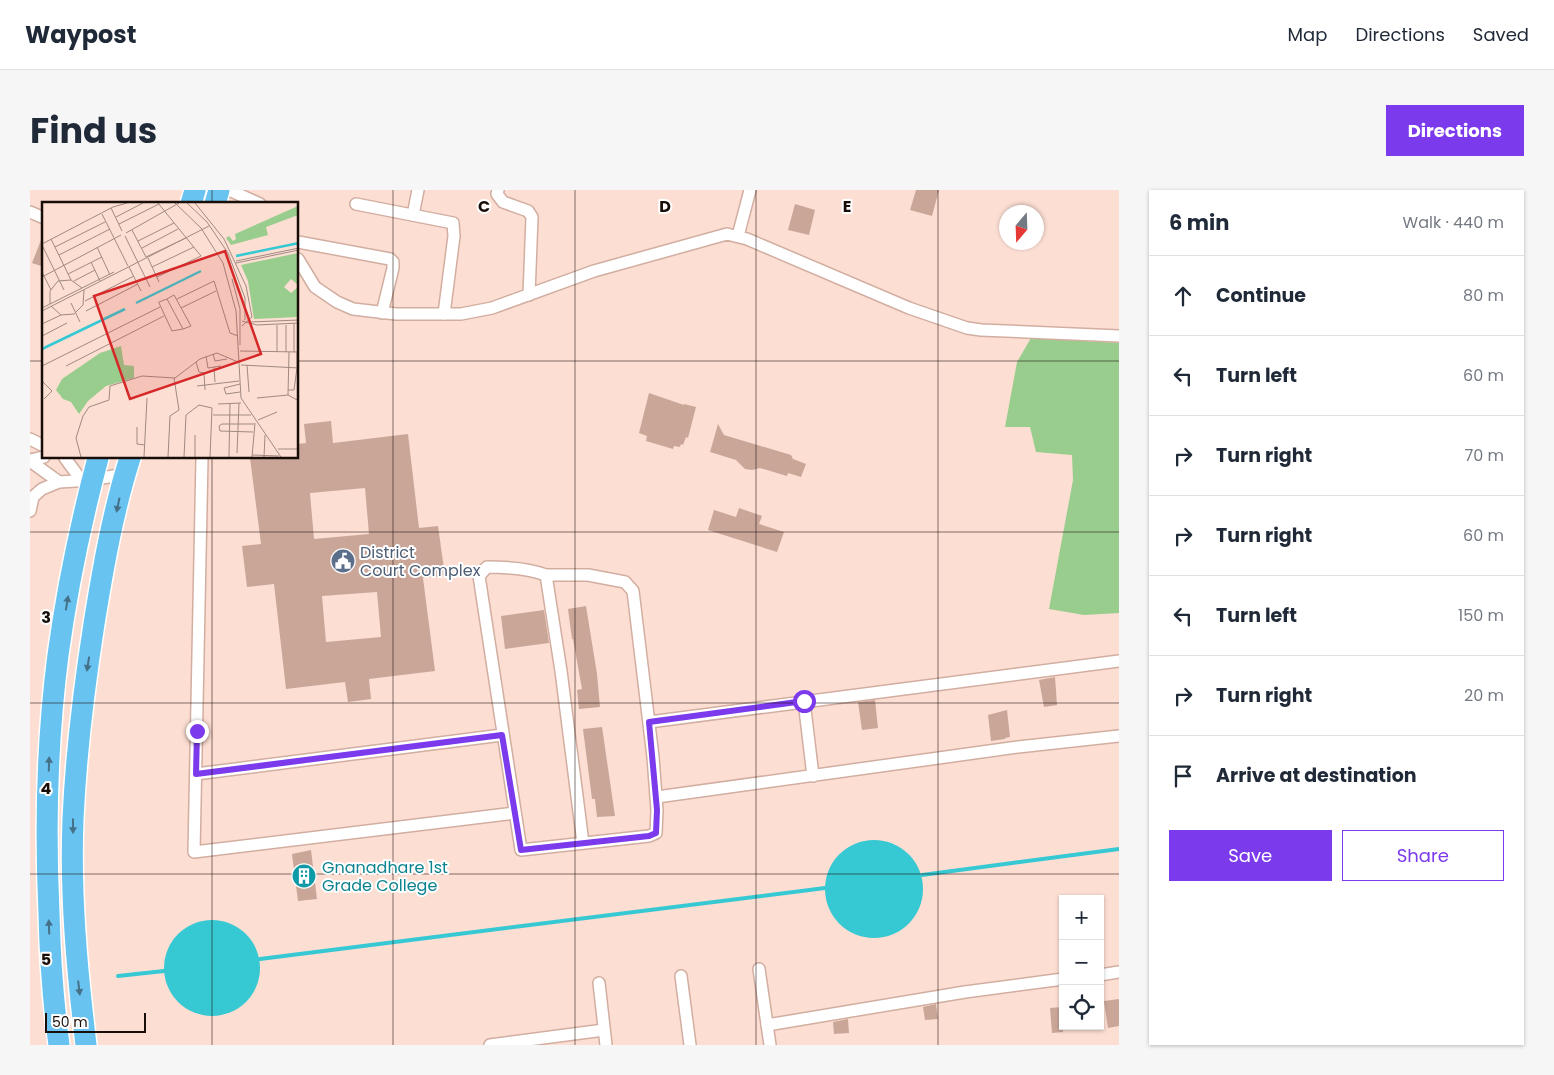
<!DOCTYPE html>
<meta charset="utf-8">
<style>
body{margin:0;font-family:Poppins,sans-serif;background:#f6f6f7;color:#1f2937}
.controls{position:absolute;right:15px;bottom:15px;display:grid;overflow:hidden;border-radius:0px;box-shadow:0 1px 4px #0004}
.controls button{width:45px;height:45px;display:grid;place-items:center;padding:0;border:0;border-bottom:1px solid #e0e1e3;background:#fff;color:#1f2937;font:25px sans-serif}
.compass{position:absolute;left:969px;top:15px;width:45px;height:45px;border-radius:50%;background:#fff;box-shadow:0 1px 4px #0004;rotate:199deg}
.scale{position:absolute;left:15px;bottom:12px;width:101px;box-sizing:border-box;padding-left:5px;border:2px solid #190d08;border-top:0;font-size:14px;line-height:18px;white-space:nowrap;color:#190d08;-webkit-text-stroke:4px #fff;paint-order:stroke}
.stop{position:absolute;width:15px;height:15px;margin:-11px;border:4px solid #7c3aed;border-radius:50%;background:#fff}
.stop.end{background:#7c3aed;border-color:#fff;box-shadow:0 1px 5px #0008}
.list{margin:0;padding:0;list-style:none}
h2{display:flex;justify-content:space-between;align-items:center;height:65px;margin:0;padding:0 20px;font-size:21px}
h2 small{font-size:16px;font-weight:400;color:#747a83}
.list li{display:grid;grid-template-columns:32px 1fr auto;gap:15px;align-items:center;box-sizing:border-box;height:80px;padding:0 20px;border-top:1px solid #e0e1e3}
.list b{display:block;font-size:19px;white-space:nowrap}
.list em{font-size:16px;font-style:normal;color:#747a83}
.actions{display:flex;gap:10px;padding:15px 20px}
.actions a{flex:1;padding:11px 0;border:1px solid #7c3aed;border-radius:0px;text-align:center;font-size:18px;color:#7c3aed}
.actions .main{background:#7c3aed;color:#fff}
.icon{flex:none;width:28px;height:28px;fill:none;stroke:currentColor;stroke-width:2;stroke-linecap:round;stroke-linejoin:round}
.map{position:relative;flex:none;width:1089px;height:855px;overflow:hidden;border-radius:0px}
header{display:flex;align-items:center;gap:30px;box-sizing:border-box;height:70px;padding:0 25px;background:#fff;border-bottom:1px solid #e0e1e3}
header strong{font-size:24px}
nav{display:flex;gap:28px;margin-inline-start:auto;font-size:18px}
.intro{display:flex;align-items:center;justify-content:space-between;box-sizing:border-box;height:120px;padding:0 30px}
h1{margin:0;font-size:35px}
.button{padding:12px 22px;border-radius:0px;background:#7c3aed;color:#fff;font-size:18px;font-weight:700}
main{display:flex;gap:30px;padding:0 30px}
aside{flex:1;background:#fff;border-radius:0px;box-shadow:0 1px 4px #0004}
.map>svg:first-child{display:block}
.green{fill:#99cd8d}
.water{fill:#37c9d3}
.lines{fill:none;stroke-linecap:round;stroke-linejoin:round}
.stream{stroke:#37c9d3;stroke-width:4}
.building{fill:#caa699;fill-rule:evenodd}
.street-casing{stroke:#d2aea1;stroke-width:14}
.highway-casing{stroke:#fff;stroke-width:24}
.street{stroke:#fff;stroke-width:11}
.highway{stroke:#69c3f0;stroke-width:21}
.oneway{fill:#457188}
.route{stroke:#7c3aed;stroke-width:6}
.grid{fill:none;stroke:#190d08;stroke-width:1;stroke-opacity:0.55}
.labels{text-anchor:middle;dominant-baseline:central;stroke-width:4;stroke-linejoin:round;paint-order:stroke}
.service-label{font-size:16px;fill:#4e5e75;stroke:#fff;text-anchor:start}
.culture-label{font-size:16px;fill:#0d838f;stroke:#fff;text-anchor:start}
.inset-river{fill:none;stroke:#37c9d3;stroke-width:2.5}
.inset-road{fill:none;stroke:#a18a82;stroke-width:1}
.view{fill:#d62828;fill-opacity:0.15;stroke:#d62828;stroke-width:2.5}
.inset-edge{fill:none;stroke:#190d08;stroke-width:2.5}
.grid-label{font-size:16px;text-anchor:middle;font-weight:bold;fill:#190d08;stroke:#fff;stroke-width:4;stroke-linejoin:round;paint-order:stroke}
</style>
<header>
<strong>Waypost</strong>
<nav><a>Map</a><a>Directions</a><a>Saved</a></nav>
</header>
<div class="intro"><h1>Find us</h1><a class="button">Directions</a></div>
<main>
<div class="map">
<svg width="1089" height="855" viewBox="0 0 1089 855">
<rect width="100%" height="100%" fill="#fcded3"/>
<polygon class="green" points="1001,148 1089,153 1089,423 1054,425 1019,419 1043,290 1042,265 1006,262 1000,237 975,237 987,172"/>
<g class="water">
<circle cx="844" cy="699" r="49"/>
<circle cx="182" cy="778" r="48"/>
</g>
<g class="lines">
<g class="stream">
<polyline points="892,685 1089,659"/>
<polyline points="230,769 795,698"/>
<polyline points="88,786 134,781"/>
</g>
</g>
<g class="building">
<polygon points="886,0 909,0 902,26 880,20"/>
<polygon points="765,14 785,20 779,45 758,40"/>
<polygon points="13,45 14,45 14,77 2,73"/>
<polygon points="619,203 654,215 654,214 666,217 658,248 656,247 653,255 651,254 650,257 644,256 643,259 616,251 617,246 609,243"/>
<path d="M301,231L303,253L378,244L389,338L408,336L415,386L393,388L405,481L339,489L341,509L318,512L315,492L256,499L244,394L217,397L212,356L231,354L220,268H268V254L276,253L274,234ZM335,298L339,344L284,349L280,303ZM347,402L351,447L296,452L292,406Z"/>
<polygon points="688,234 694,245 761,265 763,269 776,274 771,287 758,283 757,286 730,278 722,280 715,279 706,270 680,262"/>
<polygon points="709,318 732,326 729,334 754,342 747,362 678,340 684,320 706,327"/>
<polygon points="556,416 567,484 570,517 549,519 547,500 552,499 543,449 542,449 538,419"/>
<polygon points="514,420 519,453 475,459 471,426"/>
<polygon points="1025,487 1027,515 1014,517 1009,490"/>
<polygon points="845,510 848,538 832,540 828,512"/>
<polygon points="977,520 980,547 975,548 975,549 961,551 958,525"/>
<polygon points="572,537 585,626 567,627 565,609 562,609 553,539"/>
<polygon points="281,660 287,709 268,711 262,664"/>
<polygon points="1089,809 1089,836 1078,838 1074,811"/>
<polygon points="906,814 908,829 895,830 893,817"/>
<polygon points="1032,817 1033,842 1022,843 1020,818"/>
<polygon points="818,829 819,843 804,844 803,832"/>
</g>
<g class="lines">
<defs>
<g id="street">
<polyline points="199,0 230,14"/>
<polyline points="468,0 467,4 473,12 498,21 502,27 499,105"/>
<polyline points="326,14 423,33 424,46 414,124"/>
<polyline points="0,22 14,28"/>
<polyline points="383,25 388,0"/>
<polyline points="708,46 720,0"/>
<polyline points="268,52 360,69 363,72 363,78 352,123"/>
<polyline points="268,69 285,97 307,112 323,119 366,124 431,124 462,118 564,81 697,44 717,49 879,118 937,138 951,140 1089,146"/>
<polyline points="0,249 14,256"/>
<polyline points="35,268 52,291"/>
<polyline points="172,268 164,662 485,623"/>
<polyline points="0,270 14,267"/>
<polyline points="0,271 29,292"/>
<polyline points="0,321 3,307 12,299 29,292 62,290 94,284"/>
<path d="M516,385H558L595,392L603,401L623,567L627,620L626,643L619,646L491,660L449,386L457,377C477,377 497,378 516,385L531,481L553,653"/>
<polyline points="774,511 783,586"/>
<polyline points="619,532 1089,471"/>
<polyline points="166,584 472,545"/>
<polyline points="627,607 988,557 1089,546"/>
<polyline points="729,779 740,855"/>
<polyline points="1070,785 1089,782"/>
<polyline points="651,786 660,855"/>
<polyline points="569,793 576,855"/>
<polyline points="737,835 935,802 1033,789"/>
<polyline points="460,855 574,840"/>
</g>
<g id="highway">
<polyline points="161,14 165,0"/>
<polyline points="185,14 189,0"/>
<path d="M29,855C23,811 20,767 19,723C15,637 17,550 28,465C37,399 51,332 68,268"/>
<path d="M56,855C47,780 40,705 43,629C46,563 54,498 64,434C73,378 83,321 100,268"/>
</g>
</defs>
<use href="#street" class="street-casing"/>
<use href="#highway" class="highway-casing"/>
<use href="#street" class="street"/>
<use href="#highway" class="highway"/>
</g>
<defs><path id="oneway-solid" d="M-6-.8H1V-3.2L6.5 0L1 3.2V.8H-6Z" transform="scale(1.25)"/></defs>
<g class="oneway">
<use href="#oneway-solid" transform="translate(88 315) rotate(102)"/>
<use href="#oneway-solid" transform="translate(37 413) rotate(-81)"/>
<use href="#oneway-solid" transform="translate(58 474) rotate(99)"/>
<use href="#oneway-solid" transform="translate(19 574) rotate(-88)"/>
<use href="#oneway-solid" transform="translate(43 636) rotate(90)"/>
<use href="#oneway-solid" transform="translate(19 737) rotate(-92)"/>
<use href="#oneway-solid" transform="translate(49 798) rotate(83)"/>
</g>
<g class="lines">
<polyline class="route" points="167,541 166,584 472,545 491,660 619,646 626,643 627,620 619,532 774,511"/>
</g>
<path class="grid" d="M182,0V14M363,0V855M545,0V855M726,0V855M908,0V855M0,171H14M268,171H1089M182,268V855M0,342H1089M0,513H1089M0,684H1089"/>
<defs>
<symbol id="civic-disc" viewBox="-11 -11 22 22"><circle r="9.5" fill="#5c6f8a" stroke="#fff"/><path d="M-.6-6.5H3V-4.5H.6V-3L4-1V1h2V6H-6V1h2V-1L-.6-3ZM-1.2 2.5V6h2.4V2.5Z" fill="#fff"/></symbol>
<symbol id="building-disc" viewBox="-11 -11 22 22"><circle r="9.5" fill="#0f9aa8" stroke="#fff"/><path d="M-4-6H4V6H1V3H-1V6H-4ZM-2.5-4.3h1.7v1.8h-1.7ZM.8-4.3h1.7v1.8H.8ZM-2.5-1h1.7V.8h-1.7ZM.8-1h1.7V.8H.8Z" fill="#fff"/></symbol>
</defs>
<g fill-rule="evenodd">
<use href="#civic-disc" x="299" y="357" width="28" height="28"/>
<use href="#building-disc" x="260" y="672" width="28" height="28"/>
</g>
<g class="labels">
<g class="service-label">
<text x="330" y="362">District<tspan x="330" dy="18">Court Complex</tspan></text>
</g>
<g class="culture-label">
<text x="292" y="677">Gnanadhare 1st<tspan x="292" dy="18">Grade College</tspan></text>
</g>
</g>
<g transform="translate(12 12)">
<rect width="256" height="256" fill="#fcded3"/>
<path d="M256,4V13L224,25L226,33L189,43L184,36L187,34L191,39L194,37L193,32ZM256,51V83L249,77L242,85L249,91L256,85V115L212,117L206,79L199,63ZM79,144L82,163L92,164V176L64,184L46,199L37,212L29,200L21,197L14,188L20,177L58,151Z" fill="#99cd8d"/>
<path class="inset-river" d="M194,54L257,41M94,101L159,69M0,147L83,107"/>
<path class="inset-road" d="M133,1L159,26L181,61L194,109L199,196L239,255M145,1L165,20L186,51L203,96V118M153,1L182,37L204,84L210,115L200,124M69,6L80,29M60,12L86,64M74,15L101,1M77,22L117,2M90,28L104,55M84,31L137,1M83,34L108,85M9,37L29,78M96,39L132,21M0,42L71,5L85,1M0,43L22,88M13,45L63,20M55,45L68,73M100,46L136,27M17,53L68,27M104,55L144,36M106,56L117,80M194,59L257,46M49,60L58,79M194,61L257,48M87,65L99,89M110,65L152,45M0,70L9,88M26,72L60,55M0,75L79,33M115,75L159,54L116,1M190,77L198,107V143M32,79L53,68M125,97L141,127L149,124L132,93L125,97L117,100V101L130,129L141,127M135,97L172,79L188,131L196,134M43,99L92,74M29,101L38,120M8,102V89L16,79L29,78L40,86M9,104L19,113L32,112L41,103L42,88M0,106L72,70M139,106L174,89M0,109L167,24M44,109L96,82M200,119L215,123L257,121M208,120L257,118M0,122L19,113M0,134L25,121M198,149L257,150M235,150V123M244,150V123M247,150L246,193L257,199M252,150V122M171,152L173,159L185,157M164,154L166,166L179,164M154,160L157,170L162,171L163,188M199,163L257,166M205,163L207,190M0,164L118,105M24,164L122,114M172,165L173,180M255,166V150M0,179L10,189L2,197M198,182L182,186L184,192L198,190M155,184L197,179M246,188H252L255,166M215,196L246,193M176,202L199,201M171,213H209M216,218L235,210M95,225V242L103,243M211,230L178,229L177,224L180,222H212M236,247H257M195,251L197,201M210,253L237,254M39,255L34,236L41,214L47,205L67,198L68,184L100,174L133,176L158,157L175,151L196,160M102,255L105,196M126,255L128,214L137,208L132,176M142,255L144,213L157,203L170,206L168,255M153,255V233M187,255L188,201M210,255L213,221M222,255L223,233"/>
<path class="view" d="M183,49L219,152L88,197L52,94Z"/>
<rect width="256" height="256" class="inset-edge"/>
</g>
<g class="grid-label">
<text x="454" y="22">C</text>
<text x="635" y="22">D</text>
<text x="817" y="22">E</text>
<text x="16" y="433">3</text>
<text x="16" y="604">4</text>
<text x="16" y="775">5</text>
</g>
</svg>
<div class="controls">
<button>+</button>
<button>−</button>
<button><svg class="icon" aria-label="locate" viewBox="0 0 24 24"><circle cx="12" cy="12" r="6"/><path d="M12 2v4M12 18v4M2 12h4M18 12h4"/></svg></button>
</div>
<svg class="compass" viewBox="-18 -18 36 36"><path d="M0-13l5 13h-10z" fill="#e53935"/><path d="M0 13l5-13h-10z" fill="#747a83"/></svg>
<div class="scale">50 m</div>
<div class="stop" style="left:774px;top:511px"></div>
<div class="stop end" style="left:167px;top:541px"></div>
</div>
<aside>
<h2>6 min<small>Walk · 440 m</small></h2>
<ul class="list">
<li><svg class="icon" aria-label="ahead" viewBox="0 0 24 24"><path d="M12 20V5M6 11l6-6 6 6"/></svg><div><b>Continue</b></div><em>80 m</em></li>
<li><svg class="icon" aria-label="left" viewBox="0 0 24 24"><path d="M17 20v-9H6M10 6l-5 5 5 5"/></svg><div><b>Turn left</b></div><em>60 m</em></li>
<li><svg class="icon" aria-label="right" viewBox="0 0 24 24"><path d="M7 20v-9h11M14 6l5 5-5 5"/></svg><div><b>Turn right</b></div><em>70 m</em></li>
<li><svg class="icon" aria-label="right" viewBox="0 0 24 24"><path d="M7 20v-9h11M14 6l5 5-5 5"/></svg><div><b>Turn right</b></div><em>60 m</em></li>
<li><svg class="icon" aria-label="left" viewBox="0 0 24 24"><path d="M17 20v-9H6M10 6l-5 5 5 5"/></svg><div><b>Turn left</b></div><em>150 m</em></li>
<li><svg class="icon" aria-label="right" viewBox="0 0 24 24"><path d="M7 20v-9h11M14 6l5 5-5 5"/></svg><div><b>Turn right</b></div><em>20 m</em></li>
<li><svg class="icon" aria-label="arrive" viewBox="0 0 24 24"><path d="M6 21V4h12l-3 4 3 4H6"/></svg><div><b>Arrive at destination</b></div></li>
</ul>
<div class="actions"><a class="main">Save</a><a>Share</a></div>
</aside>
</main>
